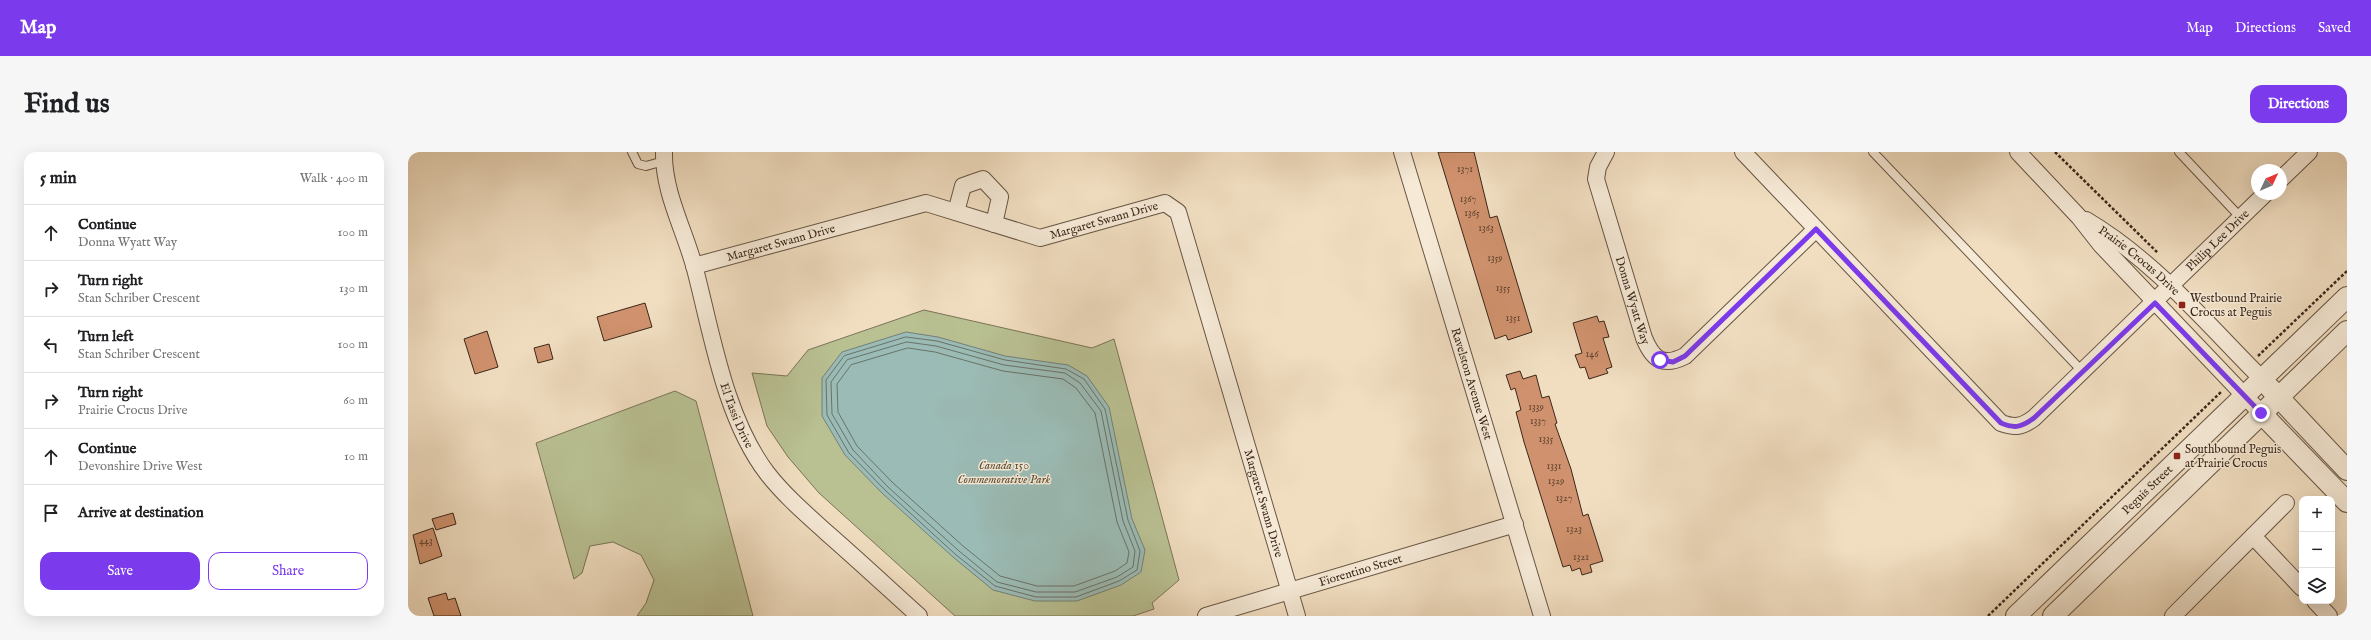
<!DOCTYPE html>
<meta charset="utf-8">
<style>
body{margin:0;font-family:"IM FELL English",serif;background:#f6f6f6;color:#202124}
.controls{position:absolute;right:12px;bottom:12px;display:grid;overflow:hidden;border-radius:8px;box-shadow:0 4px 16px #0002}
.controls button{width:36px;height:36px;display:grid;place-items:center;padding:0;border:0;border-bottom:1px solid #e0e0e0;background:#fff;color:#202124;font:20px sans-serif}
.compass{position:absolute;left:1843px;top:12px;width:36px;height:36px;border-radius:50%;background:#fff;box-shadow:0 4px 16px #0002;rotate:46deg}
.stop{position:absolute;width:12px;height:12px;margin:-9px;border:3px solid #7c3aed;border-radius:50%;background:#fff}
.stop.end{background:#7c3aed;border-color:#fff;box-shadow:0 1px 4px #0008}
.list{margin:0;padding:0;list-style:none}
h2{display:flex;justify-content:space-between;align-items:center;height:52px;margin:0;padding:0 16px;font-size:17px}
h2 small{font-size:13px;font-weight:400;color:#757577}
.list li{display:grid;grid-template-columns:26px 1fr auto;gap:12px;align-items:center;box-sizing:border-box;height:56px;padding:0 16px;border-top:1px solid #e0e0e0}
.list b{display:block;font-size:15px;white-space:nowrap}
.list p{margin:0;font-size:13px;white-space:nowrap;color:#757577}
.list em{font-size:13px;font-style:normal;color:#757577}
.actions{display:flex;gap:8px;padding:12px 16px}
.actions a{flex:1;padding:9px 0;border:1px solid #7c3aed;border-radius:12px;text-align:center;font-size:14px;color:#7c3aed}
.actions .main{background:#7c3aed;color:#fff}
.icon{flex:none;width:22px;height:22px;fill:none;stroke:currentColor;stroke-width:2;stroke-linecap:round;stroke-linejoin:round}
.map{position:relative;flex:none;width:1939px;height:464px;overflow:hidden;border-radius:12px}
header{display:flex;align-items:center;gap:24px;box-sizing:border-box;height:56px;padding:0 20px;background:#7c3aed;color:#fff}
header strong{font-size:19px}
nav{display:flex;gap:22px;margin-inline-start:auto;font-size:14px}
.intro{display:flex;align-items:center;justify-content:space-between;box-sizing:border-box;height:96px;padding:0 24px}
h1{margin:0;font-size:28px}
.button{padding:10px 18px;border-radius:12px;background:#7c3aed;color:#fff;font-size:14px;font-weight:700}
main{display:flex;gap:24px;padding:0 24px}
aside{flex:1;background:#fff;border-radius:12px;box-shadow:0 4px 16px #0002}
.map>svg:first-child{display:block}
.green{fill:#b9c193;stroke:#7a7456}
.water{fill:#9bbcb6;stroke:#748077}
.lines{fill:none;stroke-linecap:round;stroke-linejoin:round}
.shore{stroke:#6a7268;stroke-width:1}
.building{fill:#d0926e;stroke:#3a2719}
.service-casing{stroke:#685543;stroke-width:10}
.minor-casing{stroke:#685543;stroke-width:18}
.tertiary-casing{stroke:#685543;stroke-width:22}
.path{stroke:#3a2719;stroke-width:2.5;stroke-dasharray:3 2;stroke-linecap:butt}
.service{stroke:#f6ead7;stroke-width:8}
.minor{stroke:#f6ead7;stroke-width:16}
.tertiary{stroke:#f6ead7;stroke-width:20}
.route{stroke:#7c3aed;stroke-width:5}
.poi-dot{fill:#8f2418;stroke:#f6ead7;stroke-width:1.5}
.labels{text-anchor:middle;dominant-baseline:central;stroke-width:3;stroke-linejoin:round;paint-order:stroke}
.number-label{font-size:10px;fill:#60422e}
.street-label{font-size:12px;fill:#3a2719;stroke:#f6ead7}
.poi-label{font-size:12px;fill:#3a2719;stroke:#f6ead7;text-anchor:start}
.park-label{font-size:12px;font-style:italic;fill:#5a4e38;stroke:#f6ead7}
</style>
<header>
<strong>Map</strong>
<nav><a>Map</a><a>Directions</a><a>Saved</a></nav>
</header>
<div class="intro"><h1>Find us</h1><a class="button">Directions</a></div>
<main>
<aside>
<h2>5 min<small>Walk · 400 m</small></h2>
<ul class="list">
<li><svg class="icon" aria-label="ahead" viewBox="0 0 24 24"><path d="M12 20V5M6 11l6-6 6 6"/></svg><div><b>Continue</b><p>Donna Wyatt Way</p></div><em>100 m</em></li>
<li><svg class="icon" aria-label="right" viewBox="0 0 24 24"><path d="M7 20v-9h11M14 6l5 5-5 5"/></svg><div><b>Turn right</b><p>Stan Schriber Crescent</p></div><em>130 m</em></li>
<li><svg class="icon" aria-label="left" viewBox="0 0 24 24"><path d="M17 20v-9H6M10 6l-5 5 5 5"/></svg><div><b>Turn left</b><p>Stan Schriber Crescent</p></div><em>100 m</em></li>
<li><svg class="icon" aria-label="right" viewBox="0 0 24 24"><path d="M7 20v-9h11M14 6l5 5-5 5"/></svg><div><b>Turn right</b><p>Prairie Crocus Drive</p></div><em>60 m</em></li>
<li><svg class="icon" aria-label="ahead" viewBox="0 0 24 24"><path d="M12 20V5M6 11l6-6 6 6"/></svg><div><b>Continue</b><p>Devonshire Drive West</p></div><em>10 m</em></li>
<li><svg class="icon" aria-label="arrive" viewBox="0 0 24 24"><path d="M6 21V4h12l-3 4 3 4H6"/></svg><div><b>Arrive at destination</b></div></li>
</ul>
<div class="actions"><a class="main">Save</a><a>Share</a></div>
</aside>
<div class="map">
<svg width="1939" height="464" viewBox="0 0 1939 464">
<rect width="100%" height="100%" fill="#f1dec1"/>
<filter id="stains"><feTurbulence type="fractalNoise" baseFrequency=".005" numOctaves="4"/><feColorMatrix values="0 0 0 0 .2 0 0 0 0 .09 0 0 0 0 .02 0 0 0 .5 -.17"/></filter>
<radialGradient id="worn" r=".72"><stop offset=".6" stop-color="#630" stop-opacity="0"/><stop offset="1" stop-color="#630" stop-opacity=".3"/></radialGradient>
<g class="green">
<polygon points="516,158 684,196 706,187 771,428 744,451 746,457 725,464 547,464 411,341 380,305 359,274 344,221 379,224 400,198"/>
<polygon points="267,239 288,249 345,464 229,464 238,451 246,428 233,403 205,390 182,394 174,421 166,427 128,291"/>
</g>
<polygon class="water" points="498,180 530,185 597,204 660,213 679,224 701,255 724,367 737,398 733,420 713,433 669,449 627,449 585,438 545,405 474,341 437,303 414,264 414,226 434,200"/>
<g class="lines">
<g class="shore">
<polygon points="498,185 529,189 597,208 658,217 676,227 697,257 720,368 732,399 729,418 711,429 668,445 628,445 587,434 547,402 477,338 441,301 419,263 418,228 436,204"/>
<polygon points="499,190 528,194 596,213 657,221 672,231 693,259 715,369 727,399 725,415 709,425 667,440 628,440 589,430 551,399 480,335 445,298 424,262 423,230 439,208"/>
<polygon points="500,196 527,200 595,219 655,227 668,236 687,261 709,370 721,400 719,411 707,419 666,434 629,434 592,424 555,394 484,330 449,294 430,260 429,232 443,213"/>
</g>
</g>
<g class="building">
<polygon points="1030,0 1066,0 1082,66 1089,64 1124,180 1100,188 1098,183 1087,187"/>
<polygon points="237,151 244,175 196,189 189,165"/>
<polygon points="1189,164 1191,170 1196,169 1201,185 1195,186 1204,215 1198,217 1200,221 1181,227 1177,215 1172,216 1167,203 1174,201 1165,171"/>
<polygon points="79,179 90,215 67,222 56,187"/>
<polygon points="141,192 145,207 130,211 126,196"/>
<polygon points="1112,219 1115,227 1128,223 1134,246 1141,244 1149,271 1147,272 1163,317 1175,364 1180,362 1195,409 1182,413 1184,420 1174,423 1172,416 1164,419 1162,413 1155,415 1116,290 1108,260 1113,258 1107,236 1103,238 1098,223"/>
<polygon points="45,361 48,372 28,378 24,367"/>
<polygon points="25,376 34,404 12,412 5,383"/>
<polygon points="38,441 40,448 47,446 53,464 26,464 20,446"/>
</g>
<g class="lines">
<defs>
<g id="service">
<polyline points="224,0 230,12 238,14 256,9"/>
<polyline points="1465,0 1674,219"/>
<polyline points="1771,0 1833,66"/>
</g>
<g id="minor">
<path id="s1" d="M256,0C255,40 277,79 287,117C304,182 317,266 359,321C376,343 398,362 419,381C450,408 480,436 511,464"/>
<path id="s2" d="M994,0L1134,464"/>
<path id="s3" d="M1198,0L1190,15L1188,27L1236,186C1245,208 1255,215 1277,204L1408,77"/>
<path id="s4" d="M1335,0L1593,271C1607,276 1614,275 1626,266L1857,42"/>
<polyline points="1610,0 1671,65 1693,93 1853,261"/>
<polyline points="1873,27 1901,0"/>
<polyline points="548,60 555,34 575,27 592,45 586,72"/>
<path id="s5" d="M1678,68C1746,108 1799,172 1854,227"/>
<path id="s6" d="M286,114L518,51L632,86L757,51L770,60L889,464"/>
<polyline points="1845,384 1894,436"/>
<polyline points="1907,449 1921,464"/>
<path id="s7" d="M798,464L1107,372"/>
<polyline points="1765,464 1878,351"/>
</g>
<g id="tertiary">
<polyline points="1862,236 1939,318"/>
<polyline points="1853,261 1939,350"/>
<path id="s8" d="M1608,464L1939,145"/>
<polyline points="1645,464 1939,179"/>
</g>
</defs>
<use href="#service" class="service-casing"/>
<use href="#minor" class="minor-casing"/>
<use href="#tertiary" class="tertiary-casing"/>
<g class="path">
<polyline points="1647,0 1750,101"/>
<polyline points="1850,204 1939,119"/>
<polyline points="1580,464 1813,240"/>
</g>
<use href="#service" class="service"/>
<use href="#minor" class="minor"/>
<use href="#tertiary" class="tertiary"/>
</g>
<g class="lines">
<path class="route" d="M1252,208L1265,210L1277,204L1408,77L1593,271C1607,277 1614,275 1626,266L1747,151L1853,261"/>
</g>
<g class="poi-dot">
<rect x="1770" y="149" width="8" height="8" rx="2"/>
<rect x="1765" y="300" width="8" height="8" rx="2"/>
</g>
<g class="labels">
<g class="number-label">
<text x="1057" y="17">1371</text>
<text x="1060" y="47">1367</text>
<text x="1064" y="61">1365</text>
<text x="1078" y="76">1363</text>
<text x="1087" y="106">1359</text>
<text x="1095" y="136">1355</text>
<text x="1105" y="166">1351</text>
<text x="1184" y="202">146</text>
<text x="1128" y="255">1339</text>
<text x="1130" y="269">1337</text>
<text x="1138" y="287">1335</text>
<text x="1146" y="314">1331</text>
<text x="1148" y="329">1329</text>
<text x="1156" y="346">1327</text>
<text x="1166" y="377">1323</text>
<text x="18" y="389">443</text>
<text x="1173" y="405">1321</text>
</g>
<g class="street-label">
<text stroke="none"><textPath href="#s6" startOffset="426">Margaret Swann Drive</textPath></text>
<text stroke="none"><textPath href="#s4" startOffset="665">Philip Lee Drive</textPath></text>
<text stroke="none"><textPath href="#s6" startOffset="90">Margaret Swann Drive</textPath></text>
<text stroke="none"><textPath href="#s5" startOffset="67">Prairie Crocus Drive</textPath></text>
<text stroke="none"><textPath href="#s3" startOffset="156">Donna Wyatt Way</textPath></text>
<text stroke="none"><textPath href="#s2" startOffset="242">Ravelston Avenue West</textPath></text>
<text stroke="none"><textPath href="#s1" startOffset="274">El Tassi Drive</textPath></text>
<text stroke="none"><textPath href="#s8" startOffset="182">Peguis Street</textPath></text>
<text stroke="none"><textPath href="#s6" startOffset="809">Margaret Swann Drive</textPath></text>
<text stroke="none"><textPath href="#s7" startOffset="161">Fiorentino Street</textPath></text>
</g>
<g class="poi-label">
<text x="1782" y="146">Westbound Prairie<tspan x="1782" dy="14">Crocus at Peguis</tspan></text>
<text x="1777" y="297">Southbound Peguis<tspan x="1777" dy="14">at Prairie Crocus</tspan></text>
</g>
<g class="park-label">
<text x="596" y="313">Canada 150<tspan x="596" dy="14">Commemorative Park</tspan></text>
</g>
</g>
<rect width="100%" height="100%" filter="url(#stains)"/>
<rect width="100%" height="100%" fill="url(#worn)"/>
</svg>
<div class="controls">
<button>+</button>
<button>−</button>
<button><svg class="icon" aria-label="layers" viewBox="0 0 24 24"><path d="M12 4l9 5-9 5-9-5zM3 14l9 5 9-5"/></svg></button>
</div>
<svg class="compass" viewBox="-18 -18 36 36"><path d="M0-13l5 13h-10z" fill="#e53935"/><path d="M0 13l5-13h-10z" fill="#757577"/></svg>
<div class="stop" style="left:1252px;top:208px"></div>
<div class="stop end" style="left:1853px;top:261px"></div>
</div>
</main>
